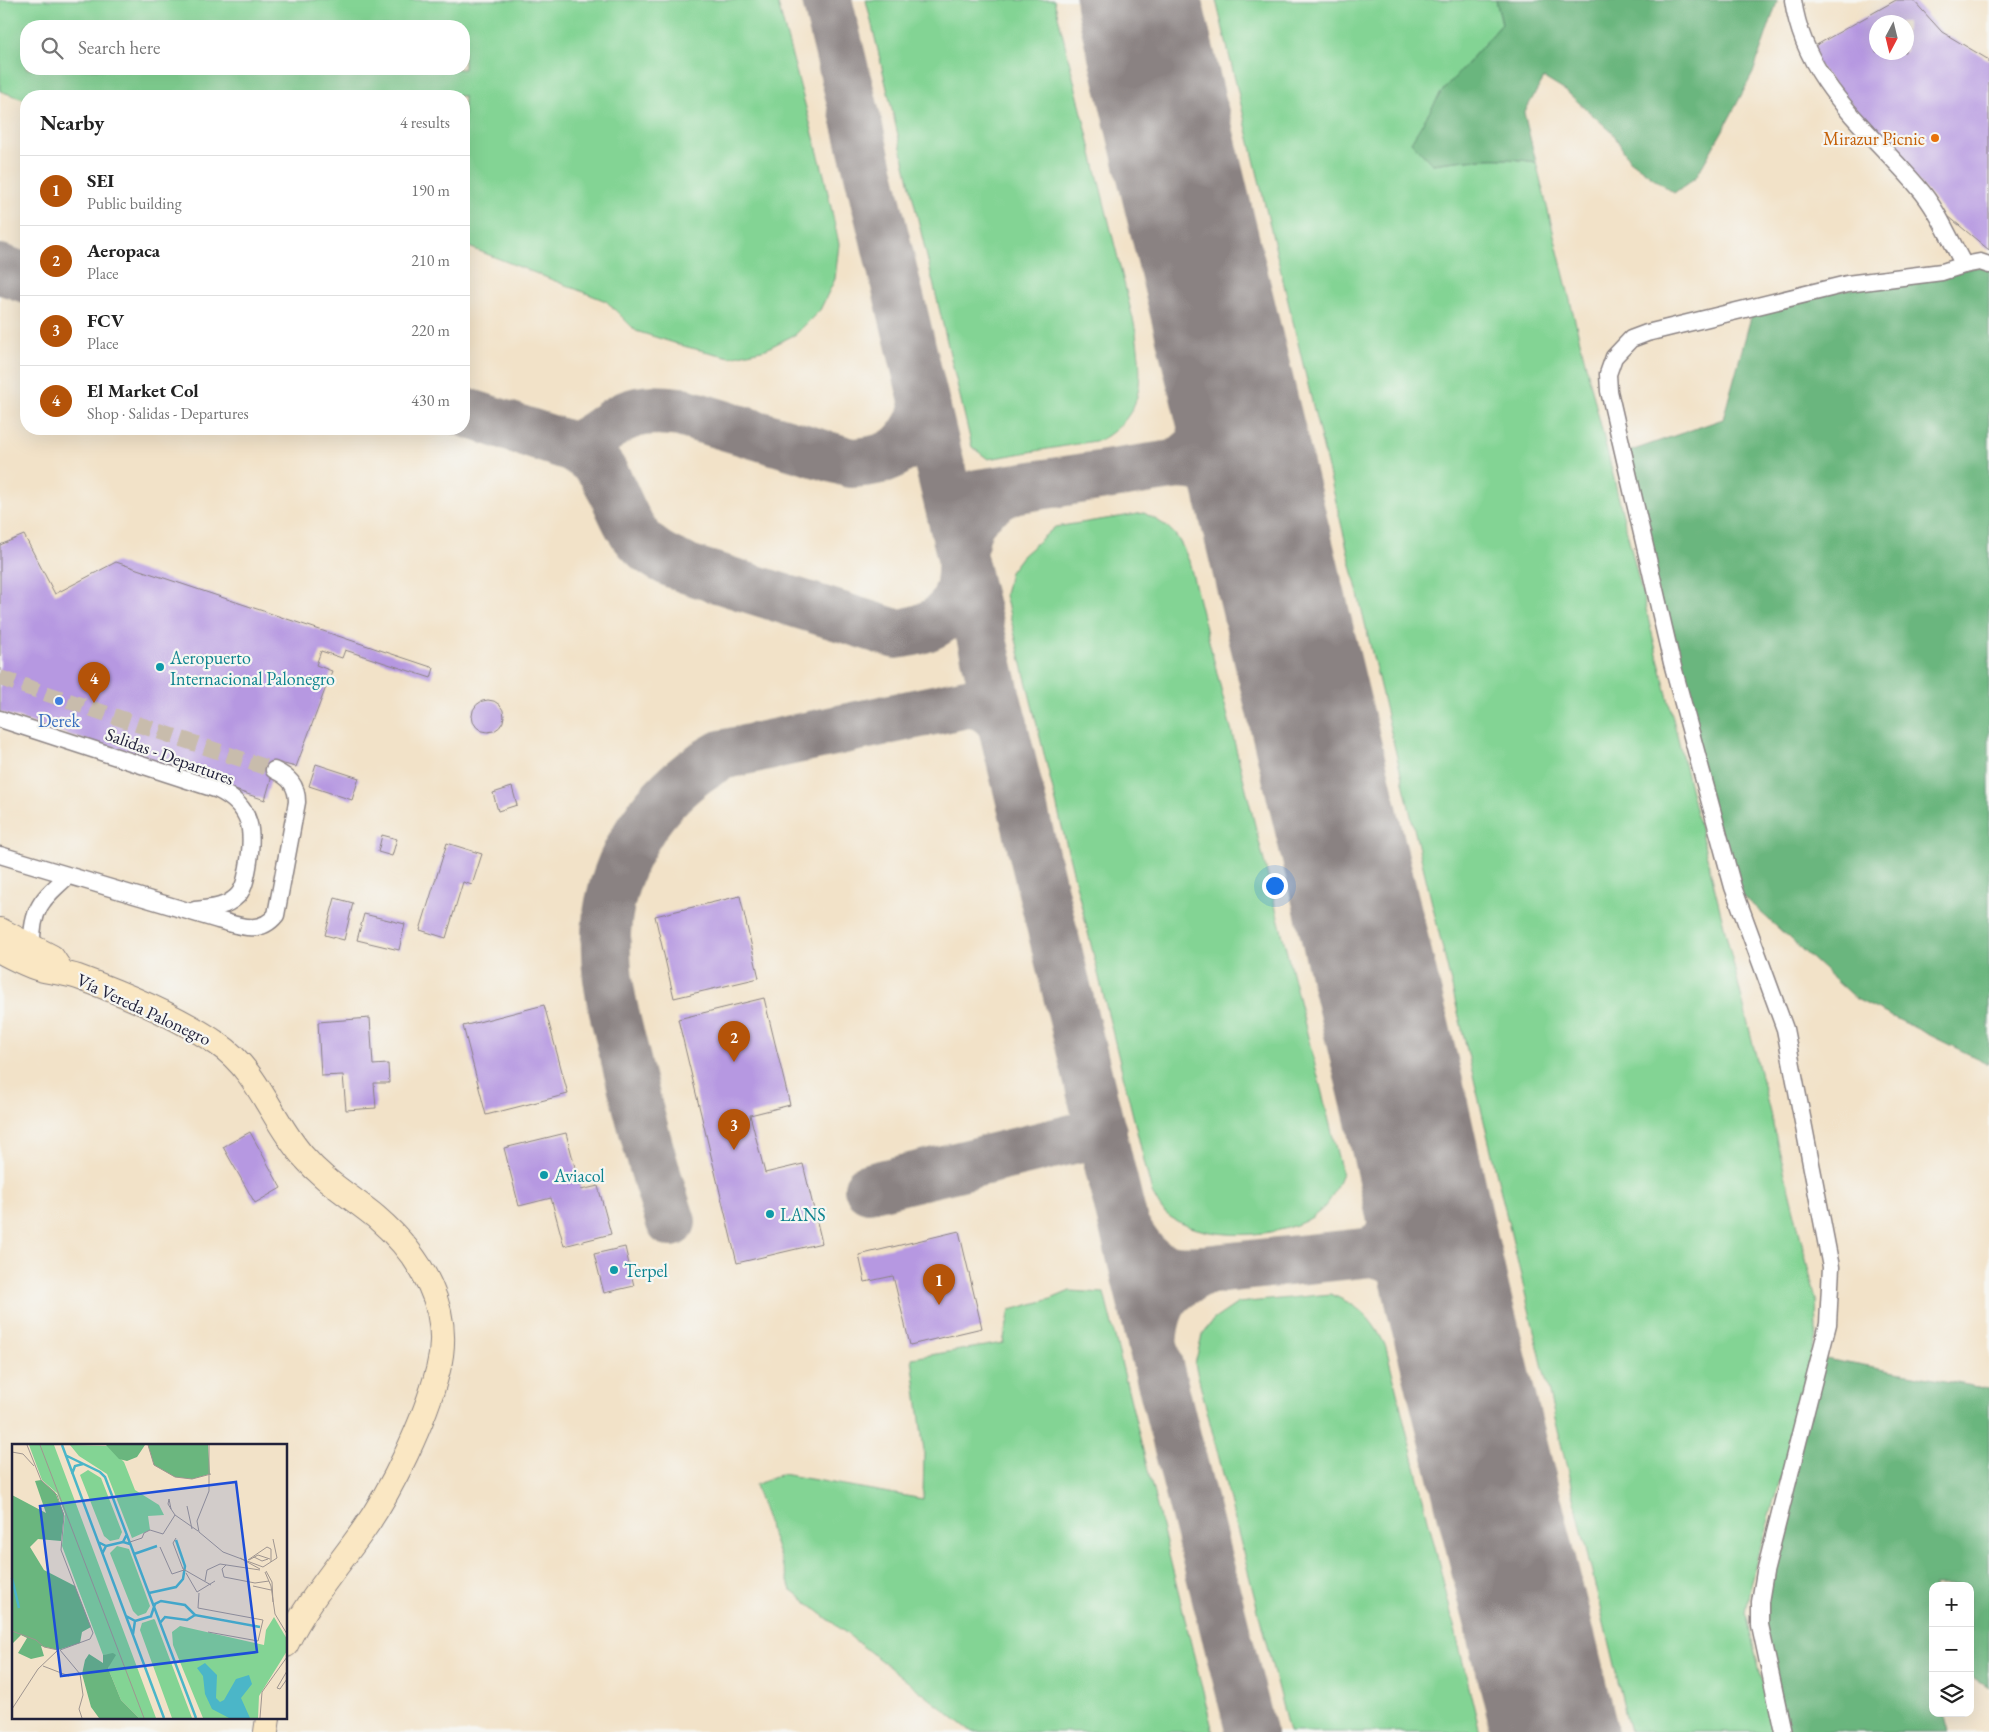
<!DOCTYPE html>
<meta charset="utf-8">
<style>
body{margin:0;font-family:"EB Garamond",serif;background:#f2f2f2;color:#222}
.controls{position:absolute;right:15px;bottom:15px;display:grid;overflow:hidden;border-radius:10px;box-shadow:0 5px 20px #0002}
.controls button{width:45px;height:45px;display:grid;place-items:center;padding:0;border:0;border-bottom:1px solid #e0e0e0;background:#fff;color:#222;font:25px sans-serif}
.compass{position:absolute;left:1869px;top:15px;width:45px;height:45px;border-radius:50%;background:#fff;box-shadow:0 5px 20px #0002;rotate:187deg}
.you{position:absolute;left:1274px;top:885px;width:18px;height:18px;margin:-12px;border:4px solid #fff;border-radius:50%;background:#1a73e8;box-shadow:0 0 0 8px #1a73e833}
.badge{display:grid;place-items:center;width:32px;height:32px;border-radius:50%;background:#b45309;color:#fff;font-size:16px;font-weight:700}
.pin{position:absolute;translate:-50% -41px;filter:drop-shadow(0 1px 2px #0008)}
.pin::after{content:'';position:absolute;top:26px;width:18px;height:15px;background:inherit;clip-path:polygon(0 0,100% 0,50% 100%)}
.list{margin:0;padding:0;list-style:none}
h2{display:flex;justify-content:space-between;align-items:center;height:65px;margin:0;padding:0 20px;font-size:21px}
h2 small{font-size:16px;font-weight:400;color:#767676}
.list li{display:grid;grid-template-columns:32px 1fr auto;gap:15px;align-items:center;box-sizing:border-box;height:70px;padding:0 20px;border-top:1px solid #e0e0e0}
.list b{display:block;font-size:19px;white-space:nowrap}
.list p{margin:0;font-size:16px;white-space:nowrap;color:#767676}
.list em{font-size:16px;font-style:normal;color:#767676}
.icon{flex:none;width:28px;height:28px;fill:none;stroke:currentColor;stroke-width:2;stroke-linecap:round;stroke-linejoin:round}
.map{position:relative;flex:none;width:1989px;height:1732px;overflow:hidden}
.search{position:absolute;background:#fff;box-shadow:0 5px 20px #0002;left:20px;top:20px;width:450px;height:55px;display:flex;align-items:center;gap:12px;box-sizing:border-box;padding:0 18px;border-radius:20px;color:#767676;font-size:19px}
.panel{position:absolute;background:#fff;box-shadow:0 5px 20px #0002;left:20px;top:90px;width:450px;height:345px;border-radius:20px}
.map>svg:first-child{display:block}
.green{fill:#83d494;stroke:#527b68;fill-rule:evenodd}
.forest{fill:#6ab67e;stroke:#466c5c}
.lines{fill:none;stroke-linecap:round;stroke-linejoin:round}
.taxiway{stroke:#8a8282;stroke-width:50}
.runway{stroke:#8a8282;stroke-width:125}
.building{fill:#b698e1;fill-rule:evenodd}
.street-tunnel{stroke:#c8bcac;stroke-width:16;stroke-dasharray:16 8;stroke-linecap:butt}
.street-casing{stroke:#8a8282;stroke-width:19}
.secondary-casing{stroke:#8a8282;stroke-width:26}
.street{stroke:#fff;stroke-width:16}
.secondary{stroke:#fae7c3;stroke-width:24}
.food-dot{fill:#e8710a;stroke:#f6f6f2;stroke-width:2}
.culture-dot{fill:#0f9aa8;stroke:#f6f6f2;stroke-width:2}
.shop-dot{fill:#3f7fe0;stroke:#f6f6f2;stroke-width:2}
.labels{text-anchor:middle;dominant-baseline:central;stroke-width:4.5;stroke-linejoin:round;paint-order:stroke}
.food-label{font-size:18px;fill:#c56008;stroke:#f6f6f2;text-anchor:end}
.culture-label{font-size:18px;fill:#0d838f;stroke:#f6f6f2;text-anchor:start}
.shop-label{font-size:18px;fill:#366cbe;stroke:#f6f6f2}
.street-label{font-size:18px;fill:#22223b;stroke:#f6f6f2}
.inset-river{fill:none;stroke:#4bb6c8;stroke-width:2.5}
.inset-road{fill:none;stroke:#9f9590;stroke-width:1}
.view{fill:#1d4ed8;fill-opacity:0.15;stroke:#1d4ed8;stroke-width:2.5}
.inset-edge{fill:none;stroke:#22223b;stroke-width:2.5}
</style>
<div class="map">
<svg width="1989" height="1732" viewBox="0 0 1989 1732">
<rect width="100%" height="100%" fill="#f6f6f2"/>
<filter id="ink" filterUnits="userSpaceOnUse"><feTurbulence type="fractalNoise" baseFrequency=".02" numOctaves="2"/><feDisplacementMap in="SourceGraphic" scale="10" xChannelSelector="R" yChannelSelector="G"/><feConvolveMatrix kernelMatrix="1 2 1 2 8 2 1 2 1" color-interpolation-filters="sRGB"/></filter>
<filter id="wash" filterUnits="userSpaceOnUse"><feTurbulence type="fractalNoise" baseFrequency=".0096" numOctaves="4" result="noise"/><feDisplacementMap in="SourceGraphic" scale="20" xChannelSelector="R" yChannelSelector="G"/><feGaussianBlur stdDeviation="1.12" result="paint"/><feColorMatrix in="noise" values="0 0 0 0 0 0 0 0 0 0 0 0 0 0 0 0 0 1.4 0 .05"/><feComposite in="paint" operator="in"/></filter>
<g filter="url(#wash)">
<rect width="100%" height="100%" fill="#f2e2c8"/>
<g class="green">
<path d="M0,0H777L824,175L839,244L835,279L820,310L796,334L766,349L730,357L687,347L636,331L606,301L464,245V96H26V100L0,91ZM26,26H464V69H26Z"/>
<path d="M866,0H1054L1135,327C1142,374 1148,412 1101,440L988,459L972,447Z"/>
<path d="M1216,0H1496L1502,24L1441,93L1433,164C1468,159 1500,156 1536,162L1816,1300L1817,1332L1791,1441L1750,1585L1746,1614L1774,1732H1630Z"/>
<path d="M1144,513C1172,528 1177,532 1189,561L1342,1173C1336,1187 1332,1202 1319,1212C1286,1241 1197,1243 1164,1212C1159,1207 1156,1199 1152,1193L1005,595L1010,572L1022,556L1055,527Z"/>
<polygon points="1070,1291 1104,1293 1213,1732 972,1732 791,1590 755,1485 782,1474 923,1499 924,1451 912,1358 1003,1343 1010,1310 1051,1299"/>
<path d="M1330,1294C1360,1306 1372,1318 1386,1347L1480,1732H1289L1195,1364L1202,1335L1213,1320L1238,1303Z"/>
</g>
<g class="forest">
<path d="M1496,0H1777V2L1753,73L1723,130L1696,177L1674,193L1629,160L1613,133L1567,92L1544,78L1524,113L1536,162C1500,156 1468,159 1432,164L1411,142L1441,93L1502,24Z"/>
<polygon points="1989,265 1989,1064 1856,999 1733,887 1622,454 1723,419 1754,306"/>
<polygon points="1820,1358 1989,1389 1989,1687 1970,1675 1970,1586 1933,1586 1933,1651 1929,1650 1933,1666 1933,1713 1944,1713 1949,1732 1783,1732 1760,1625"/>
</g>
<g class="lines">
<g class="taxiway">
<polyline points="827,0 1152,1342 1251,1732"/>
<polyline points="0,269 26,278"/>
<path d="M1218,334C1221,369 1225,404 1206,436C1201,447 1187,456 1179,464C1186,465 1195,465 1202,467C1226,475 1250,502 1264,522"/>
<path d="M464,412L573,447C591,441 601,431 616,421C637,408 657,409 680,412L851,463C895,461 908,449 926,409"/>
<path d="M573,447C584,454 595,460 602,471C619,497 623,528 649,549C671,567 706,574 733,583C787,600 841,617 896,634C933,630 960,615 962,574C963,556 961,542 969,525C978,507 995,498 1012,489"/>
<polyline points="978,494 1179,464"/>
<path d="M1421,1176C1417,1213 1400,1229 1373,1252C1415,1263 1423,1270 1449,1303"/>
<polyline points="869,1188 1102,1132"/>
<path d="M671,1222C654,1172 641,1121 628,1069C619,1031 607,993 606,954C602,872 650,793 721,755L967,703C984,703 993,712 1003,724"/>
<path d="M1126,1229C1148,1267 1161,1273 1204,1270C1166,1289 1156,1300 1152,1342"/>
<polyline points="1204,1270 1373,1252"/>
</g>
<polyline class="runway" points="1138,0 1404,1101 1449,1303 1555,1732"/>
</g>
<g id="blocks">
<g class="building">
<path d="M1896,0H1913L1942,32L1989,60V250L1948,216L1806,51ZM1876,22H1906V52H1876Z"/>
<polygon points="24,535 55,594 116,562 434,668 431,678 345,650 342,658 321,651 316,665 332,671 296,767 276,762 265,800 0,712 0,545"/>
<circle cx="488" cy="716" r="16"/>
<polygon points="316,764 359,778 352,800 309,786"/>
<polygon points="512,787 517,805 498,811 493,793"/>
<polygon points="382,835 397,839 392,856 378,852"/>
<polygon points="447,843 482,854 472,885 463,882 446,938 420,930"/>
<polygon points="740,896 759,978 674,998 655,916"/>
<polygon points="335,898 353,903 344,940 325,935"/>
<polygon points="364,914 405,924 399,950 357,940"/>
<polygon points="764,998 790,1105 750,1115 765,1173 803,1164 822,1243 737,1263 678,1019"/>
<polygon points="544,1005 568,1094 486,1115 463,1026"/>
<polygon points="370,1018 373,1065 388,1064 389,1083 374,1083 376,1108 346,1110 343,1075 321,1076 318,1022"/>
<polygon points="250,1132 281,1188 255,1203 223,1147"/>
<polygon points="566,1133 581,1190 598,1186 611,1234 564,1246 551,1198 519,1206 504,1148"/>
<polygon points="959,1231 982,1328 910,1345 893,1276 865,1282 859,1255"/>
<polygon points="625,1247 634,1286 604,1293 594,1254"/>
</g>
</g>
</g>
<g filter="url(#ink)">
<use href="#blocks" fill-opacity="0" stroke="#8a8282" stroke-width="1"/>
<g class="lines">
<polyline class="street-tunnel" points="0,678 274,770"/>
<defs>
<g id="street">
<polyline points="1964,265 1980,262 1989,265"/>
<path d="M0,719L218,790C253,807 254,832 248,867C246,878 244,891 235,898C224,908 209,908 195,910"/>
<path d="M0,855L218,920C240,926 260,935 276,915L297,802C297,785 289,777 274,770"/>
<path d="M32,946C31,909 42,899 68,876"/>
<path d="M1783,1732L1760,1625V1602L1765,1572L1828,1324L1831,1267L1785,1029L1733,887L1672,663L1609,391L1608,374L1614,357L1631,339L1647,333L1847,284L1942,272L1964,265C1949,238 1938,210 1918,187C1867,127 1805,83 1793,0"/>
</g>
<g id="secondary">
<polyline points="0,930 52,957 62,972"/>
<path d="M0,951C13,958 26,965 40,969C53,972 65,973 78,977C122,993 179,1017 218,1044C258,1071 271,1119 302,1155C326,1183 349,1195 376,1217C421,1256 454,1309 438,1370C425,1420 392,1490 362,1532C335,1570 306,1603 286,1645"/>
<polyline points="266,1732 268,1718"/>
</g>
</defs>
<use href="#street" class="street-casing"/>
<use href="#secondary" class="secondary-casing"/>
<use href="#street" class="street"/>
<use href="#secondary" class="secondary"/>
</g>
</g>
<circle class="food-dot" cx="1935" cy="138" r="5"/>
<g class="culture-dot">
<circle cx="160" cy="667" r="5"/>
<circle cx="544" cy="1175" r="5"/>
<circle cx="770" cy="1214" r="5"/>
<circle cx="614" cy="1270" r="5"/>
</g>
<circle class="shop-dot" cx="59" cy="701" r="5"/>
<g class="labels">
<g class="food-label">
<text x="1925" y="138">Mirazur Picnic</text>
</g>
<g class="culture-label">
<text x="170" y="657">Aeropuerto<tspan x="170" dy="21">Internacional Palonegro</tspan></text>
<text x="554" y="1175">Aviacol</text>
<text x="780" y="1214">LANS</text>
<text x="624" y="1270">Terpel</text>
</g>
<g class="shop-label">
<text x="59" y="720">Derek</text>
</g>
<g class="street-label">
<text transform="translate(170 756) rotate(20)">Salidas - Departures</text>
<text transform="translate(144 1009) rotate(25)">Vía Vereda Palonegro</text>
</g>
</g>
<g transform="translate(12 1444)">
<rect width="275" height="275" fill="#f2e2c8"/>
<path d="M17,1H42L144,274H127L109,256L96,224L101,210L91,211L50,102L53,70L45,49L30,36ZM58,1L96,2L112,18L123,46L147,61L152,71L136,72L138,86L120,94L95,30L67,12ZM76,26L89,34L110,88L107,95L98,97L92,92L68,31ZM105,102L117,105L138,162L134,169L126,172L121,167L98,109ZM262,173L275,195V207L247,252L246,274H191L161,201L160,188L168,182L252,201L254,186ZM142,175L143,176L180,274H160L128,186L130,179Z" fill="#83d494"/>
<path d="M94,1H133L125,13L115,17L107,15ZM136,1H196L198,30L180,35L163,33L142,21ZM29,36L43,48L52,70L49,97L26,95L18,103L32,126L63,142L79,183L70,188L68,199L46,206L29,202L32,212L19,215L6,209L15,194L9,191L0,200V51L34,69L23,37ZM101,209L104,211L96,224L109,256L127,274H87L79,263L70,230L73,216L77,210L91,219V211Z" fill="#6ab67e"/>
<path d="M193,219L205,231L204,254L208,258L212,256L224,235L237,231L240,240L229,254L238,274H217L200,265L193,250L191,232L185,224Z" fill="#4bb6c8"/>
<path class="inset-river" d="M50,1L152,274M53,11L88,28L93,33L184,274M60,30L63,22L71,20M115,90L111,98L118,100M86,98L94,102L90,110M94,102L111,98M122,110L145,102M0,134L7,164M137,149L164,143L171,135L173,122L164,96M114,172L123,177L121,190M139,172L143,160L149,157L173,161L183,171M123,177L140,172M148,179L153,173L175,176L183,171L248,183"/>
<path class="inset-road" d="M15,1L29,36L45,51L52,72L49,106L81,189L78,195L48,206L68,230L71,251L67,265L70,274M28,1L132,274M136,1L142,21L163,33L180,35L199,30M197,1V47L185,77L187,88L211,108L251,123L265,114L261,95M0,8L11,10L22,22M175,62L180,85M159,65L157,55L156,60L159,65L163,71L186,87M164,94L161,99L171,125L199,141M118,98L130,94L132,89L138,86L151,90L163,71M148,103L160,130L172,126M242,113L250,117L256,115M228,114L248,125M236,116L255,103L259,105V118M237,116L246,111L258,115M214,121L210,125L212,133L243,139L257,137M254,127L260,138L261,158M253,128L259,142L263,170L275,190M174,129L185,148L203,137M193,137L195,126L208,120L248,126M241,142L259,146M187,149L186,164L251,176L246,197L196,188M0,187L24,196L32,203L46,206M31,222L57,232M265,244L275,227M265,244L268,245L275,235M0,265L26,225L46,206M248,274L250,248L275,213"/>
<path class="view" d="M224,38L245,208L49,232L28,62Z"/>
<rect width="275" height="275" class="inset-edge"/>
</g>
</svg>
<div class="controls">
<button>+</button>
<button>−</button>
<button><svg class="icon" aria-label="layers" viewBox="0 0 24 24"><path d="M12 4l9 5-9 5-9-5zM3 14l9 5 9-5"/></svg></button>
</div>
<svg class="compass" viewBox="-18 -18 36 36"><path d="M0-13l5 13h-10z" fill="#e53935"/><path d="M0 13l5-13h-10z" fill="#767676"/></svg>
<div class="you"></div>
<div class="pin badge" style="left:939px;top:1305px">1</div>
<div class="pin badge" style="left:734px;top:1062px">2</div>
<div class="pin badge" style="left:734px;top:1150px">3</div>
<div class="pin badge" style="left:94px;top:703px">4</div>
<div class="search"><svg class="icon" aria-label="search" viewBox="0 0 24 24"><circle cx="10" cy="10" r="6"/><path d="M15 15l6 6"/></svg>Search here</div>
<section class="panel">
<h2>Nearby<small>4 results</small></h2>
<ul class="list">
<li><span class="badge">1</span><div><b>SEI</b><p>Public building</p></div><em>190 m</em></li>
<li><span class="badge">2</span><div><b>Aeropaca</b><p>Place</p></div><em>210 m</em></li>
<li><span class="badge">3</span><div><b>FCV</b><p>Place</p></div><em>220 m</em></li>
<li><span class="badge">4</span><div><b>El Market Col</b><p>Shop · Salidas - Departures</p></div><em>430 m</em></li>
</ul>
</section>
</div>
